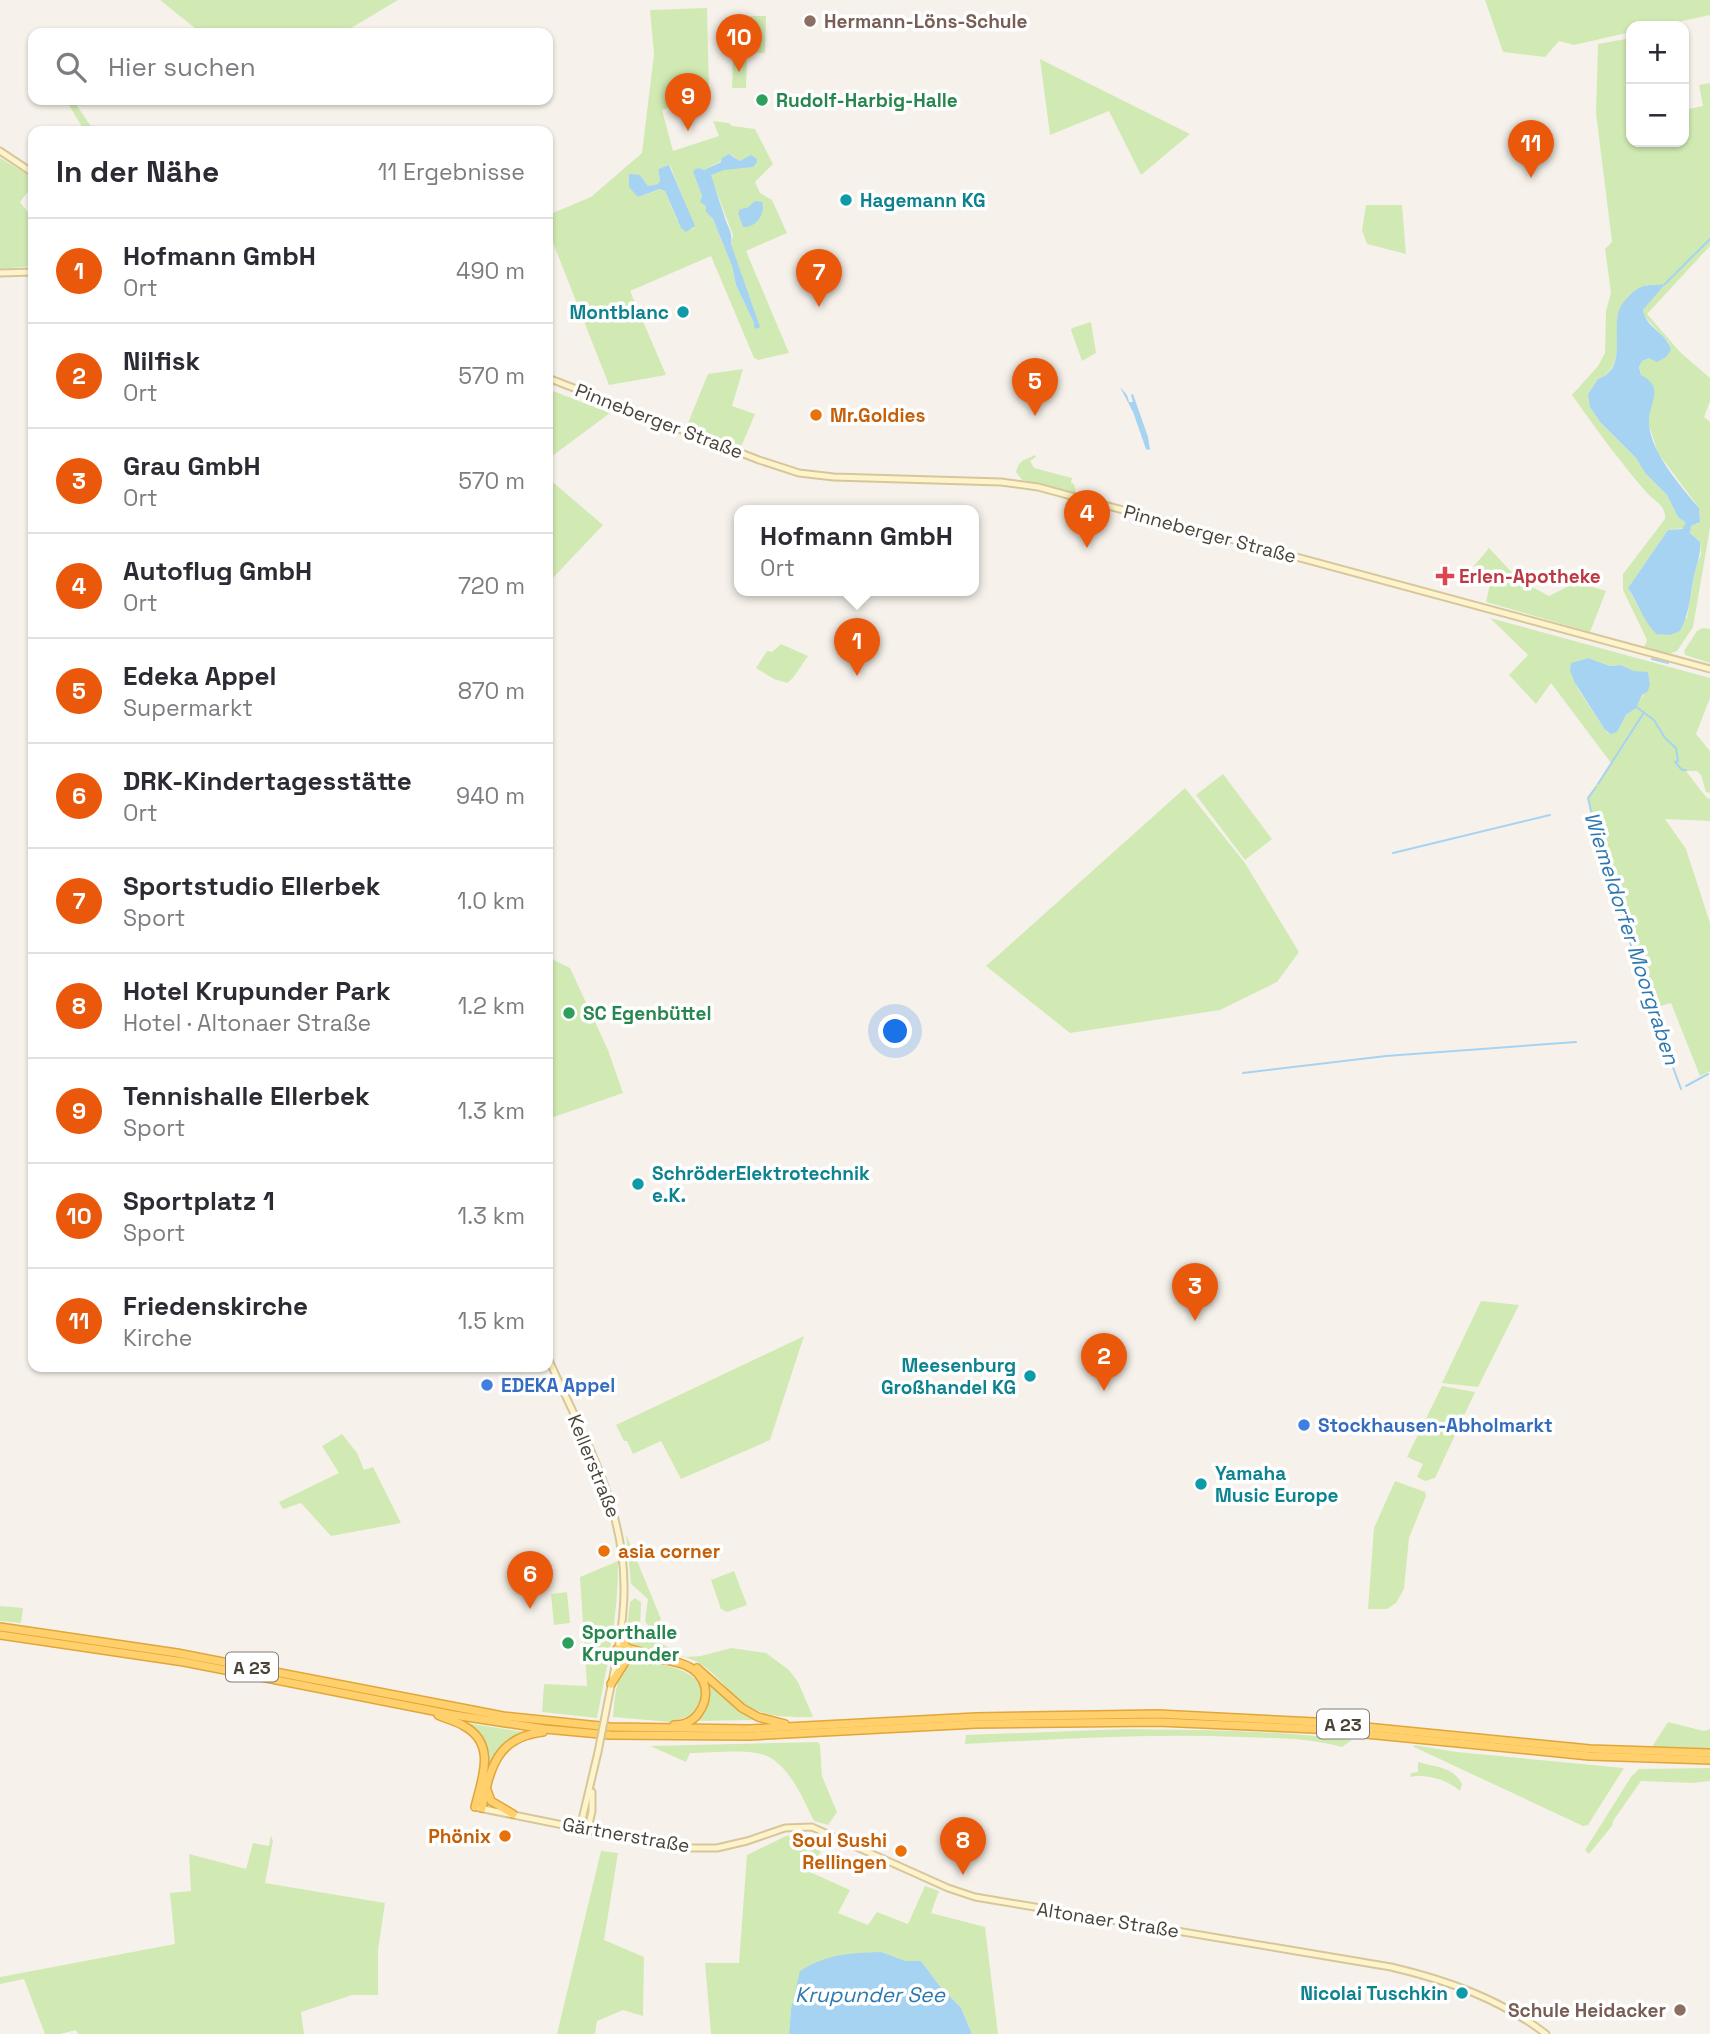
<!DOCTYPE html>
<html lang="de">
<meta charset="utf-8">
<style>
body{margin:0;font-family:"Space Grotesk",sans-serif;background:#f7f7f7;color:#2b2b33}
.controls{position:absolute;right:21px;top:21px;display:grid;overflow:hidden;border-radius:14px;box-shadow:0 2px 5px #0004}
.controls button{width:63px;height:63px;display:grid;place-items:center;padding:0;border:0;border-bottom:2px solid #e1e1e2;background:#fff;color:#2b2b33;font:35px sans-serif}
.you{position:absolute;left:896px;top:1032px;width:24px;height:24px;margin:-18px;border:5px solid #fff;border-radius:50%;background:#1a73e8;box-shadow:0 0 0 10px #1a73e833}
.badge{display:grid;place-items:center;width:46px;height:46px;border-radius:50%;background:#ea580c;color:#fff;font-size:23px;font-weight:700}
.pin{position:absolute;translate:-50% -58px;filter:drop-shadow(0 2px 4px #0008)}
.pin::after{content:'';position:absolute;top:37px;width:24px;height:21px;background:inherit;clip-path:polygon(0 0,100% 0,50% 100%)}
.popup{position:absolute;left:734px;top:505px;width:245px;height:91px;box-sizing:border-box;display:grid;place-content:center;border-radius:14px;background:#fff;filter:drop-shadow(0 2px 5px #0005);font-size:23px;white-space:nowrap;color:#7c7c81}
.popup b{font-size:26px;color:#2b2b33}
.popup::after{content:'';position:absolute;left:50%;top:100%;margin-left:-14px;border:14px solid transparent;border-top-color:#fff}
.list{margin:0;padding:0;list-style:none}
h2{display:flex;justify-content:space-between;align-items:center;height:91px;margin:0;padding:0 28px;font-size:30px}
h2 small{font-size:23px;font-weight:400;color:#7c7c81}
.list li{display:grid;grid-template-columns:46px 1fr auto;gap:21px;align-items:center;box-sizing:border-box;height:105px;padding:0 28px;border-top:2px solid #e1e1e2}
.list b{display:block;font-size:26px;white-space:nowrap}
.list p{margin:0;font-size:23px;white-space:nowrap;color:#7c7c81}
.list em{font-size:23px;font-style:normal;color:#7c7c81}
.icon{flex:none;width:38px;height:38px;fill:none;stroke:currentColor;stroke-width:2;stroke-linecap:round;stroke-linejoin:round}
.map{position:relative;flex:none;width:1710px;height:2034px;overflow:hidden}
.search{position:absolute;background:#fff;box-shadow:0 2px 5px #0004;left:28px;top:28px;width:525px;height:77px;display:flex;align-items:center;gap:18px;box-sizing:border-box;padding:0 24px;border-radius:14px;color:#7c7c81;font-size:26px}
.panel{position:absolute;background:#fff;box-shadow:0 2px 5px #0004;left:28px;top:126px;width:525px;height:1246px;border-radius:14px}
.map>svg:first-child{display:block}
.green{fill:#d1eab4;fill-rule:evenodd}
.water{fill:#a7d3f2}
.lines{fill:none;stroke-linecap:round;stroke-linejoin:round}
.stream{stroke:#a7d3f2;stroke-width:2}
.secondary-casing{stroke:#d6c79a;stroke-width:9}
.motorway-casing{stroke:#e1a63a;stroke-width:10}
.secondary{stroke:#fff3cb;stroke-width:5}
.motorway{stroke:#ffd06c;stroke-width:7}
.secondary-bridge-casing{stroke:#d6c79a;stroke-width:9;stroke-linecap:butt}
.secondary-bridge{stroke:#fff3cb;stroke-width:5}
.education-dot{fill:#8d6e63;stroke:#fff;stroke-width:2.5}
.leisure-dot{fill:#2e9e5b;stroke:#fff;stroke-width:2.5}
.culture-dot{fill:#0f9aa8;stroke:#fff;stroke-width:2.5}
.food-dot{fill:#e8710a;stroke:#fff;stroke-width:2.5}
.health-dot{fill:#e0444e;stroke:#fff;stroke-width:2.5}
.shop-dot{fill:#3f7fe0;stroke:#fff;stroke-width:2.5}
.labels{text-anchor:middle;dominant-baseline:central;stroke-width:7;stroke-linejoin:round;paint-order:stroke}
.shield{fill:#fff;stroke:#807b74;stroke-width:2}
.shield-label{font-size:18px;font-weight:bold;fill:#4a4338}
.education-label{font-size:19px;font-weight:bold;fill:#785e54;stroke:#fff;text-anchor:start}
.leisure-label{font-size:19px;font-weight:bold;fill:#27864d;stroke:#fff;text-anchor:start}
.culture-label{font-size:19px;font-weight:bold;fill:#0d838f;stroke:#fff;text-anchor:start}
.food-label{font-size:19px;font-weight:bold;fill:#c56008;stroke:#fff;text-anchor:start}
.street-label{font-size:19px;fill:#4a4338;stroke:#fff}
.health-label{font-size:19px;font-weight:bold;fill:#be3a42;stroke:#fff;text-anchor:start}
.shop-label{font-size:19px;font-weight:bold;fill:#366cbe;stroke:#fff;text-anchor:start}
.water-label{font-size:21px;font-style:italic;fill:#2d78b1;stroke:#fff}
</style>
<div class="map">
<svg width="1710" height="2034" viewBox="0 0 1710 2034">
<rect width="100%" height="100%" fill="#f6f2eb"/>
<g class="green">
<polygon points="160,0 398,0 351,28 346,33 201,33"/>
<polygon points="1485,0 1710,0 1710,15 1659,26 1631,26 1631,32 1574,45 1559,41 1545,57 1503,52"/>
<path d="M707,8L709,93L670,104L668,108L662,110L673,151L719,136L713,121L729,123L732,126L755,129L773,164L755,182L760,193L772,200L787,233L746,251L789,353L758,360L754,358L711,256L630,291L666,375L609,385L548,230V215L591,197L642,153L654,54L650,10ZM732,155L740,161L749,158L710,175L733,235L731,244L757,329L736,285L732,266L713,219L706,212V205L700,202L702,196L693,172L700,168L704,170ZM670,165L694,226L692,229L677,220L665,191L661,189L638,197L629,183V179L640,175L648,186L659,184L660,180L658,169Z"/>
<polygon points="750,16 766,16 765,53 749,53"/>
<polygon points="729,20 743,20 742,49 728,49"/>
<path d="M1631,38V142H1684V110L1703,106L1699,85L1710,83V246L1647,314L1680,352L1710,378V401L1704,417L1710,422V528L1693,627L1677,651L1669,654L1644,647L1647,640L1623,590V574L1665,519C1666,505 1655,502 1647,493C1620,462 1596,429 1572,395L1598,366L1605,353L1606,311L1611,293L1605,249L1612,242L1596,113L1598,44ZM1664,284L1643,310L1644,316L1669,343L1642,361L1639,366L1650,413L1648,422L1658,453L1699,508L1700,522L1691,526L1689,532L1700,542L1701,554L1695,571L1687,618L1640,610L1628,588L1668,530L1685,528L1686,523L1678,517L1667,495L1645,473L1636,458L1601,423L1588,394L1598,379C1622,371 1618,337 1617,317L1646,285L1656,287Z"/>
<polygon points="733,57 747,57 746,88 732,88"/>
<polygon points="1040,59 1190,134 1141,175 1109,111 1050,135"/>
<polygon points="66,100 73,100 90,125 101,131 71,131 82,127"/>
<polygon points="0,158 33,178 33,185 20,202 33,219 33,266 0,269"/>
<polygon points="1366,205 1402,205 1406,254 1367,244 1362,230"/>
<polygon points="1091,322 1096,353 1082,361 1071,330 1072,328"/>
<polygon points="743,369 732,406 755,414 741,447 686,428 708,374"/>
<polygon points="548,389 610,413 548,459"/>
<path d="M1035,455L1036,457L1030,461L1034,468L1072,478L1071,483L1074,484L1076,493L1022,480L1016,472C1019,459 1026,460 1035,455Z"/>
<polygon points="548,478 603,525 548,583"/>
<polygon points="1489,548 1519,580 1549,596 1577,582 1606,591 1590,632 1486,602 1490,584 1474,566"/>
<path d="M1490,618L1710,678V698L1696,734L1710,751V793L1706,792L1701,775L1697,771H1686L1706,797L1710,799V821L1665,819L1686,849L1710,923V1071L1700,1076L1671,1003L1653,1008L1595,824L1588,797L1611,763L1551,683L1536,704L1509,675L1528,655ZM1588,658L1610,666L1621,665L1634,671L1648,673L1650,684L1634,709L1626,715L1617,732L1608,733L1605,730L1578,689L1570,671L1575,662Z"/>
<polygon points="1703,628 1710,629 1710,663 1685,655 1684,651 1697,631"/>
<polygon points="781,644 808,656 793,678 787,683 774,679 756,668 767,651 772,652"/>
<polygon points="1223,774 1272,839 1245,860 1196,795"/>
<polygon points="1185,788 1245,863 1299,952 1277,982 1220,1010 1070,1033 986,966"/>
<polygon points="548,957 570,968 608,1050 623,1093 548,1119"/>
<polygon points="1481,1301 1519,1305 1478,1387 1442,1383"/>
<polygon points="804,1336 770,1440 681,1479 661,1441 633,1454 627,1441 624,1441 616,1425"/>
<polygon points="1442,1386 1475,1392 1435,1478 1425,1481 1417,1477 1423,1464 1407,1457"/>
<polygon points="342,1434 357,1453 364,1470 373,1467 401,1523 331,1536 301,1503 283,1509 279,1502 339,1473 322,1446"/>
<polygon points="1395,1481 1425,1492 1426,1496 1409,1538 1404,1589 1396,1603 1387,1609 1368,1609 1374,1528"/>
<polygon points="626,1534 661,1619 656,1627 649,1627 645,1621 648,1599 631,1584"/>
<path d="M618,1561C619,1614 607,1666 597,1718L542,1712L544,1684L587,1686L580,1577Z"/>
<polygon points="734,1571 747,1605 727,1612 721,1609 711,1580"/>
<polygon points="567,1592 570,1623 554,1625 551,1594"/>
<path d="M635,1598L641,1602L640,1631L685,1657L701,1656L731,1648L766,1653L789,1670L798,1682L813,1717C781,1718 755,1717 732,1693C721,1682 712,1671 699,1663C684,1654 648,1649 630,1645L626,1636L630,1602Z"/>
<polygon points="0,1606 23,1608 21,1623 0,1621"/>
<path d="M637,1661C668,1664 726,1674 690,1716L670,1722L613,1717C615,1699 615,1666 637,1661Z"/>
<path d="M706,1680C723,1693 734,1711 754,1720L696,1721L708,1704Z"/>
<polygon points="1668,1722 1704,1731 1710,1729 1710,1748 1652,1747"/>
<polygon points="466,1723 525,1732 497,1753 488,1770 486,1750"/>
<path d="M1126,1729C1201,1730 1277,1730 1352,1740L1342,1747C1308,1738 1275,1738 1240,1737C1148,1733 1057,1739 965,1744L966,1735Z"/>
<path d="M818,1742L820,1745L822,1776L837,1812L828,1825L814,1821C803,1799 788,1761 761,1754C741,1749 711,1753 690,1753L686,1762L650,1746Z"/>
<polygon points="1414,1745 1457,1752 1624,1768 1588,1825 1583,1826 1414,1747"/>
<path d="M1418,1762C1434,1767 1453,1766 1462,1784L1460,1791C1450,1781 1425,1773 1410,1777L1411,1773L1418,1772Z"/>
<polygon points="1710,1768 1710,1781 1692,1783 1641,1781 1613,1821 1612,1826 1589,1854 1585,1850 1631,1777 1639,1769"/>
<polygon points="807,1834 825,1840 812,1873 850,1890 838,1913 868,1925 877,1912 908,1924 925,1886 939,1891 931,1913 985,1927 998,2034 972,2034 961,2008 939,1985 921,1961 906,1961 881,1952 791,2009 789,2034 711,2034 705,1963 739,1963 747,1855 786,1836"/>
<polygon points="271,1835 273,1841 265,1883 385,1903 378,1950 378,1995 352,1995 301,2012 304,2034 78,2034 76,2030 60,2034 45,2034 24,1979 0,1984 0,1977 175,1944 170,1893 191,1891 189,1854 246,1869 253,1843 269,1846"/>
<polygon points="601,1851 618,1853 604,1940 644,1957 643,2016 623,2010 597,2021 595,2034 557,2034"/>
</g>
<g class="water">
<path d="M729,154L740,161L751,155L757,159V162L753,167L724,170L711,175C715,188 720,203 725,218C728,228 733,232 731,244L760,327L757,329L754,327V323L736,285L732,266L713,219L706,212V206L700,202L702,196L693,172L695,169L700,168L704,170L721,162L722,158Z"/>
<polygon points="669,165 695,226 686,232 681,228 665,191 660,189 638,197 629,187 629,174 640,175 648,186 658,184 660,181 658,169"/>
<path d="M755,201L762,202C766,214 756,228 743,227L738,213L740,209L747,208Z"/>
<path d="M1666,283L1643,310C1645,327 1667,333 1671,350L1666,357L1657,362L1649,358L1642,361L1639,367L1641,375C1666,388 1648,403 1649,423C1650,451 1681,487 1699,508L1700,522L1691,526L1690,533L1700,542C1701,555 1697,564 1694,576C1690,596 1690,612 1680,631L1670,635L1656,634C1643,620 1638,603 1628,588L1668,530L1682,529L1686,523L1678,517L1667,495L1645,473L1636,458L1601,423L1590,407L1588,394L1598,379C1629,369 1610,329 1620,308C1623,301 1632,292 1639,288C1647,283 1656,287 1666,283Z"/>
<polygon points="1120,387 1127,395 1129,402 1133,402 1131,395 1133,394 1148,437 1150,450 1146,449 1133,412"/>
<polygon points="1588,658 1610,666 1621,665 1634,671 1648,672 1650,684 1648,691 1642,695 1636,708 1626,715 1617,732 1611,734 1605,730 1575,683 1570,671 1571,663"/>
<path d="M881,1952L906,1961H921L939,1985L961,2008L972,2034H789L791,2009L800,1971C827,1954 850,1953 881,1952Z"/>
</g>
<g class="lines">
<g class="stream">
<polyline points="1665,284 1710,239"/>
<polyline points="1652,659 1668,663"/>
<polyline points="1635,706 1654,720 1665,738 1676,748 1678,761 1675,762 1682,770 1686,770"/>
<polyline points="1598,784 1643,714"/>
<polyline points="1596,787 1588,798 1594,824 1645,991 1681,1089"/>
<polyline points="1393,853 1550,815"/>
<polyline points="1243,1073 1386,1056 1576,1042"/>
<polyline points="1686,1086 1708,1074"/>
</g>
<defs>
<g id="secondary">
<polyline points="0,151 33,173"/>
<polyline points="0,273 33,272"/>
<polyline points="548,378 759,460 799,473 834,477 1001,482 1038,487 1710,669"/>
<path d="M548,1358C585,1441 632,1517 623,1611C621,1643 613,1675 607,1706"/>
<path d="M479,1808L676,1848H717L747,1841L785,1828L812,1827L948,1888L975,1897L1391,1967C1447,1980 1500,1999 1546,2034"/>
<polyline points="580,1828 598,1752"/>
<polyline points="588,1829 592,1811 592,1792"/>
</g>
<g id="motorway">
<polyline points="0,1627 177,1653 503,1716 610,1727 749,1729 976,1717 1158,1714 1315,1722 1590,1749 1710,1753"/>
<polyline points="0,1635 184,1662 454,1715 545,1729 610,1735 749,1736 976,1724 1158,1722 1315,1729 1589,1756 1710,1760"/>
<polyline points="620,1637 627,1648"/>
<path d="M617,1649C642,1664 696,1651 705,1687C707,1697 704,1706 698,1714C692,1722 684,1725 674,1725"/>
<polyline points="617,1649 627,1648 649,1654"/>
<polyline points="697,1668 742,1708 758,1717 785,1724"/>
<polyline points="611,1684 625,1662 633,1656"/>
<path d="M438,1715C446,1719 456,1721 464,1726C497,1744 482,1778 475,1807"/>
<polyline points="487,1790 491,1801 513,1814"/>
<path d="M482,1808C490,1769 496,1737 543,1732"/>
</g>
</defs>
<use href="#secondary" class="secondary-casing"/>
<use href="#motorway" class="motorway-casing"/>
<use href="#secondary" class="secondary"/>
<use href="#motorway" class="motorway"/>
<defs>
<polyline id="secondary-bridge" points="598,1752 607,1706"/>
</defs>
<use href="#secondary-bridge" class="secondary-bridge-casing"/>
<use href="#secondary-bridge" class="secondary-bridge"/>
</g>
<g class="education-dot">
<circle cx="810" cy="21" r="7"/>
<circle cx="1680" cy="2010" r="7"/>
</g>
<g class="leisure-dot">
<circle cx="762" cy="100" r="7"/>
<circle cx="569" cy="1013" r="7"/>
<circle cx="568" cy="1643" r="7"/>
</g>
<g class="culture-dot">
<circle cx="846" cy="200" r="7"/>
<circle cx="683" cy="312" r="7"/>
<circle cx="638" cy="1184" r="7"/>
<circle cx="1030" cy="1376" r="7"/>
<circle cx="1201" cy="1484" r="7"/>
<circle cx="1462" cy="1993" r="7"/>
</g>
<g class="food-dot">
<circle cx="816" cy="415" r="7"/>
<circle cx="604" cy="1551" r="7"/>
<circle cx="505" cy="1836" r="7"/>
<circle cx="901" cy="1851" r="7"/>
</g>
<path class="health-dot" d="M1441.5 565.5h7v7h7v7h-7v7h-7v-7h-7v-7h7z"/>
<g class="shop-dot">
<circle cx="487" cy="1385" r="7"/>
<circle cx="1304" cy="1425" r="7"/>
</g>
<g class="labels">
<g class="shield">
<rect x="226" y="1652.5" width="52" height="29" rx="5"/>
<rect x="1317" y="1709.5" width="52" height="29" rx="5"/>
</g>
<g class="shield-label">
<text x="252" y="1667">A 23</text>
<text x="1343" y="1724">A 23</text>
</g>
<g class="education-label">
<text x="824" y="21">Hermann-Löns-Schule</text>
<text x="1666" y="2010" text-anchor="end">Schule Heidacker</text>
</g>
<g class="leisure-label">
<text x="776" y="100">Rudolf-Harbig-Halle</text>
<text x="583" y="1013">SC Egenbüttel</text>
<text x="582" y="1632">Sporthalle<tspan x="582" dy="22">Krupunder</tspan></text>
</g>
<g class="culture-label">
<text x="860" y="200">Hagemann KG</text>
<text x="669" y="312" text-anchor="end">Montblanc</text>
<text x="652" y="1173">SchröderElektrotechnik<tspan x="652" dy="22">e.K.</tspan></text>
<text x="1016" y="1365" text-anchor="end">Meesenburg<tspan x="1016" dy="22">Großhandel KG</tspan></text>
<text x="1215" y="1473">Yamaha<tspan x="1215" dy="22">Music Europe</tspan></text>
<text x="1448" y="1993" text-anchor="end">Nicolai Tuschkin</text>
</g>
<g class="food-label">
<text x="830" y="415">Mr.Goldies</text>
<text x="618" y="1551">asia corner</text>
<text x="491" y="1836" text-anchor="end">Phönix</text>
<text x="887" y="1840" text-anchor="end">Soul Sushi<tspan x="887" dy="22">Rellingen</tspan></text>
</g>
<g class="street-label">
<text transform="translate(659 421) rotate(21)">Pinneberger Straße</text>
<text transform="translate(1210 534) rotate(15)">Pinneberger Straße</text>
<text transform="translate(594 1466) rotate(68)">Kellerstraße</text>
<text transform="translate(626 1835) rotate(10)">Gärtnerstraße</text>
<text transform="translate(1108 1920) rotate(9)">Altonaer Straße</text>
</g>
<g class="health-label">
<text x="1459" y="576">Erlen-Apotheke</text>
</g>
<g class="shop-label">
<text x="501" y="1385">EDEKA Appel</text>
<text x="1318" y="1425">Stockhausen-Abholmarkt</text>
</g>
<g class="water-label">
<text transform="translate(1632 938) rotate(72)">Wiemeldorfer Moorgraben</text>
<text x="870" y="1994">Krupunder See</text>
</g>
</g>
</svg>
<div class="controls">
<button>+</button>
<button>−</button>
</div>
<div class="you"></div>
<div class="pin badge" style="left:857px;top:676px">1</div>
<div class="popup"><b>Hofmann GmbH</b>Ort</div>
<div class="pin badge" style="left:1104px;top:1391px">2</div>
<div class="pin badge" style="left:1195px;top:1321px">3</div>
<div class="pin badge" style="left:1087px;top:548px">4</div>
<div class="pin badge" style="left:1035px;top:416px">5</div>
<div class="pin badge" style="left:530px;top:1609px">6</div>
<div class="pin badge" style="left:819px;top:307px">7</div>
<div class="pin badge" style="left:963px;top:1875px">8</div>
<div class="pin badge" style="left:688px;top:131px">9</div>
<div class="pin badge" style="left:739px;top:72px">10</div>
<div class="pin badge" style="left:1531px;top:178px">11</div>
<div class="search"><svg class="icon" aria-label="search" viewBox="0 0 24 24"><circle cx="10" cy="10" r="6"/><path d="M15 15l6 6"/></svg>Hier suchen</div>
<section class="panel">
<h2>In der Nähe<small>11 Ergebnisse</small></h2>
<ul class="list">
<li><span class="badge">1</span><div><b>Hofmann GmbH</b><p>Ort</p></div><em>490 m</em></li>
<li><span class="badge">2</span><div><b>Nilfisk</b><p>Ort</p></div><em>570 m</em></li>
<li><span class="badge">3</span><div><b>Grau GmbH</b><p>Ort</p></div><em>570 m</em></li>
<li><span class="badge">4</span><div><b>Autoflug GmbH</b><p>Ort</p></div><em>720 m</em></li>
<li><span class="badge">5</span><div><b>Edeka Appel</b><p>Supermarkt</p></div><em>870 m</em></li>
<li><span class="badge">6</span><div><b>DRK-Kindertagesstätte</b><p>Ort</p></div><em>940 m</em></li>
<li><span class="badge">7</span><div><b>Sportstudio Ellerbek</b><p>Sport</p></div><em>1.0 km</em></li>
<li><span class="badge">8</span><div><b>Hotel Krupunder Park</b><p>Hotel · Altonaer Straße</p></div><em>1.2 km</em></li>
<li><span class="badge">9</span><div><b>Tennishalle Ellerbek</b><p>Sport</p></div><em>1.3 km</em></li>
<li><span class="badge">10</span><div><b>Sportplatz 1</b><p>Sport</p></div><em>1.3 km</em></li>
<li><span class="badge">11</span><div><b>Friedenskirche</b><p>Kirche</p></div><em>1.5 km</em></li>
</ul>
</section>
</div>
